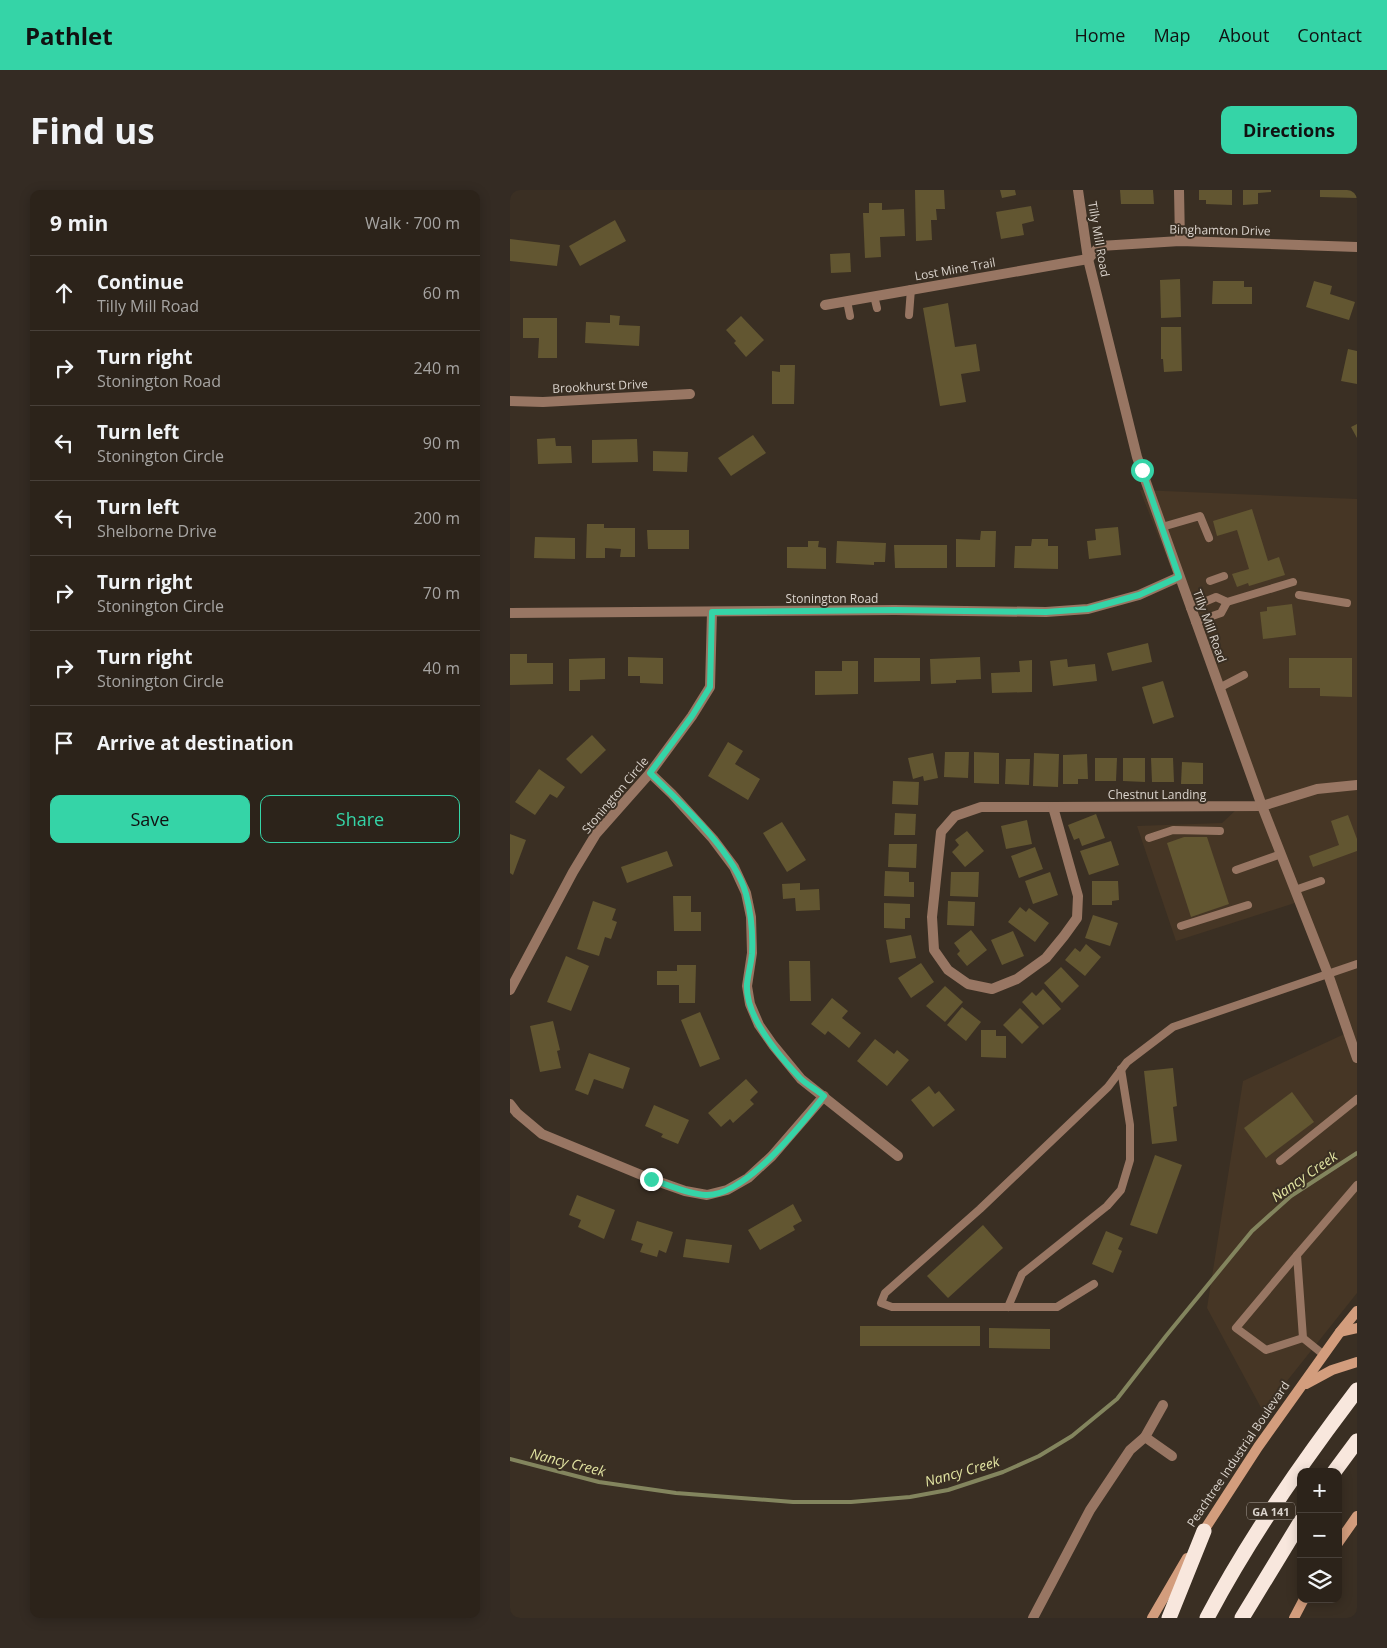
<!DOCTYPE html>
<meta charset="utf-8">
<style>
body{margin:0;font-family:"Open Sans",sans-serif;background:#342b23;color:#f1f3f6}
.controls{position:absolute;right:15px;bottom:15px;display:grid;overflow:hidden;border-radius:10px;box-shadow:0 2px 12px #0003}
.controls button{width:45px;height:45px;display:grid;place-items:center;padding:0;border:0;border-bottom:1px solid #484039;background:#2c231a;color:#f1f3f6;font:25px sans-serif}
.stop{position:absolute;width:15px;height:15px;margin:-11px;border:4px solid #35d4a7;border-radius:50%;background:#fff}
.stop.end{background:#35d4a7;border-color:#fff;box-shadow:0 1px 5px #0008}
.list{margin:0;padding:0;list-style:none}
h2{display:flex;justify-content:space-between;align-items:center;height:65px;margin:0;padding:0 20px;font-size:21px}
h2 small{font-size:16px;font-weight:400;color:#a6a4a2}
.list li{display:grid;grid-template-columns:32px 1fr auto;gap:15px;align-items:center;box-sizing:border-box;height:75px;padding:0 20px;border-top:1px solid #484039}
.list b{display:block;font-size:19px;white-space:nowrap}
.list p{margin:0;font-size:16px;white-space:nowrap;color:#a6a4a2}
.list em{font-size:16px;font-style:normal;color:#a6a4a2}
.actions{display:flex;gap:10px;padding:15px 20px}
.actions a{flex:1;padding:11px 0;border:1px solid #35d4a7;border-radius:10px;text-align:center;font-size:18px;color:#35d4a7}
.actions .main{background:#35d4a7;color:#111}
.icon{flex:none;width:28px;height:28px;fill:none;stroke:currentColor;stroke-width:2;stroke-linecap:round;stroke-linejoin:round}
.map{position:relative;flex:none;width:847px;height:1428px;overflow:hidden;border-radius:10px}
header{display:flex;align-items:center;gap:30px;box-sizing:border-box;height:70px;padding:0 25px;background:#35d4a7;color:#111}
header strong{font-size:24px}
nav{display:flex;gap:28px;margin-inline-start:auto;font-size:18px}
.intro{display:flex;align-items:center;justify-content:space-between;box-sizing:border-box;height:120px;padding:0 30px}
h1{margin:0;font-size:35px}
.button{padding:12px 22px;border-radius:10px;background:#35d4a7;color:#111;font-size:18px;font-weight:700}
main{display:flex;gap:30px;padding:0 30px}
aside{flex:1;background:#2c231a;border-radius:10px;box-shadow:0 2px 12px #0003}
.map>svg:first-child{display:block}
.built{fill:#463625}
.lines{fill:none;stroke-linecap:round;stroke-linejoin:round}
.stream{stroke:#83855e;stroke-width:4}
.building{fill:#625631}
.service{stroke:#987663;stroke-width:8}
.minor{stroke:#987663;stroke-width:10}
.tertiary{stroke:#987663;stroke-width:10}
.secondary{stroke:#d39d7d;stroke-width:10}
.motorway{stroke:#f8e7dd;stroke-width:15}
.route{stroke:#35d4a7;stroke-width:6}
.labels{text-anchor:middle;dominant-baseline:central;stroke-width:4;stroke-linejoin:round;paint-order:stroke}
.shield{fill:#3a2f23;stroke:#aba29a;stroke-width:1}
.shield-label{font-size:11px;font-weight:bold;fill:#dbd4cd}
.street-label{font-size:12px;fill:#dbd4cd;stroke:#3a2f23}
.water-label{font-size:14px;font-style:italic;fill:#e2e4a2;stroke:#3a2f23}
</style>
<header>
<strong>Pathlet</strong>
<nav><a>Home</a><a>Map</a><a>About</a><a>Contact</a></nav>
</header>
<div class="intro"><h1>Find us</h1><a class="button">Directions</a></div>
<main>
<aside>
<h2>9 min<small>Walk · 700 m</small></h2>
<ul class="list">
<li><svg class="icon" aria-label="ahead" viewBox="0 0 24 24"><path d="M12 20V5M6 11l6-6 6 6"/></svg><div><b>Continue</b><p>Tilly Mill Road</p></div><em>60 m</em></li>
<li><svg class="icon" aria-label="right" viewBox="0 0 24 24"><path d="M7 20v-9h11M14 6l5 5-5 5"/></svg><div><b>Turn right</b><p>Stonington Road</p></div><em>240 m</em></li>
<li><svg class="icon" aria-label="left" viewBox="0 0 24 24"><path d="M17 20v-9H6M10 6l-5 5 5 5"/></svg><div><b>Turn left</b><p>Stonington Circle</p></div><em>90 m</em></li>
<li><svg class="icon" aria-label="left" viewBox="0 0 24 24"><path d="M17 20v-9H6M10 6l-5 5 5 5"/></svg><div><b>Turn left</b><p>Shelborne Drive</p></div><em>200 m</em></li>
<li><svg class="icon" aria-label="right" viewBox="0 0 24 24"><path d="M7 20v-9h11M14 6l5 5-5 5"/></svg><div><b>Turn right</b><p>Stonington Circle</p></div><em>70 m</em></li>
<li><svg class="icon" aria-label="right" viewBox="0 0 24 24"><path d="M7 20v-9h11M14 6l5 5-5 5"/></svg><div><b>Turn right</b><p>Stonington Circle</p></div><em>40 m</em></li>
<li><svg class="icon" aria-label="arrive" viewBox="0 0 24 24"><path d="M6 21V4h12l-3 4 3 4H6"/></svg><div><b>Arrive at destination</b></div></li>
</ul>
<div class="actions"><a class="main">Save</a><a>Share</a></div>
</aside>
<div class="map">
<svg width="847" height="1428" viewBox="0 0 847 1428">
<rect width="100%" height="100%" fill="#3a2f23"/>
<polygon class="built" points="630,300 847,309 847,1103 777,1191 755,1225 697,1118 733,891 843,840 791,711 666,751 627,636 712,633 727,619 754,614"/>
<g class="lines">
<polyline class="stream" points="0,1269 89,1292 166,1303 283,1312 341,1312 400,1307 438,1300 493,1282 529,1266 562,1246 607,1209 656,1146 742,1041 781,1006 847,963"/>
</g>
<g class="building">
<polygon points="405,0 434,0 435,19 426,19 427,30 421,30 422,50 406,51"/>
<polygon points="490,0 505,0 506,5 492,8"/>
<polygon points="610,0 643,0 644,14 611,14"/>
<polygon points="689,0 722,0 722,15 696,14 696,10 689,10"/>
<polygon points="733,0 761,0 761,2 748,3 748,14 733,15"/>
<polygon points="810,0 847,0 847,8 810,7"/>
<polygon points="359,13 372,13 372,20 394,19 395,46 370,47 371,67 355,68 353,23 359,23"/>
<polygon points="521,16 524,31 512,34 514,45 491,49 486,22"/>
<polygon points="105,30 116,51 70,76 59,56"/>
<polygon points="0,49 50,55 47,76 0,71"/>
<polygon points="340,63 341,82 321,83 320,64"/>
<polygon points="670,89 671,127 651,128 650,90"/>
<polygon points="703,91 734,91 734,97 742,97 742,114 702,114"/>
<polygon points="804,91 822,96 820,104 845,112 839,130 796,117"/>
<polygon points="438,113 445,157 466,154 470,181 451,184 456,212 430,216 413,118"/>
<polygon points="100,125 110,126 109,135 130,136 129,156 75,153 76,132 100,133"/>
<polygon points="231,126 254,150 236,167 224,153 226,151 216,140"/>
<polygon points="13,128 47,128 47,168 28,168 29,148 13,148"/>
<polygon points="651,137 671,137 672,181 654,182 653,169 651,169"/>
<polygon points="838,159 847,161 847,194 831,191"/>
<polygon points="270,175 285,175 284,214 262,214 262,181 270,182"/>
<polygon points="847,234 847,248 841,237"/>
<polygon points="243,245 256,263 221,286 208,268"/>
<polygon points="45,248 46,256 61,256 62,273 28,274 27,249"/>
<polygon points="127,249 128,272 82,273 82,250"/>
<polygon points="143,261 178,262 177,282 143,281"/>
<polygon points="742,319 758,371 769,367 775,385 739,396 738,393 727,397 722,384 739,379 727,340 707,346 703,331"/>
<polygon points="77,334 94,334 94,338 125,338 125,367 110,367 111,359 95,358 95,368 76,368"/>
<polygon points="608,337 611,365 579,369 577,351 586,350 585,339"/>
<polygon points="137,340 179,340 179,359 138,359"/>
<polygon points="471,341 486,341 485,377 446,377 446,349 470,350"/>
<polygon points="25,347 65,348 65,369 24,368"/>
<polygon points="522,349 538,349 538,356 548,356 548,379 504,378 505,356 521,356"/>
<polygon points="298,351 309,351 308,357 316,358 316,379 277,378 277,357 298,357"/>
<polygon points="327,351 376,353 375,372 364,372 364,375 326,373"/>
<polygon points="384,355 437,355 437,378 385,378"/>
<polygon points="782,414 786,445 753,449 750,422 757,421 757,417"/>
<polygon points="638,453 642,472 602,481 597,463"/>
<polygon points="0,464 17,464 17,473 43,473 43,494 0,495"/>
<polygon points="118,467 153,468 153,494 130,493 130,486 118,486"/>
<polygon points="470,467 471,489 446,490 446,493 421,494 420,469"/>
<polygon points="95,468 95,489 70,490 70,501 59,501 59,469"/>
<polygon points="364,468 410,468 410,491 364,492"/>
<polygon points="779,468 842,468 842,507 810,506 810,498 779,498"/>
<polygon points="557,469 558,477 585,474 587,491 543,496 540,471"/>
<polygon points="522,470 522,502 482,503 481,483 510,482 509,471"/>
<polygon points="332,471 348,471 348,504 305,505 305,481 332,481"/>
<polygon points="653,491 664,527 643,534 632,497"/>
<polygon points="82,545 96,560 71,584 56,569"/>
<polygon points="218,552 233,561 225,574 250,589 238,610 198,586"/>
<polygon points="435,562 459,562 458,588 434,587"/>
<polygon points="464,562 489,563 489,594 464,593"/>
<polygon points="423,563 428,588 414,591 413,586 403,589 398,568"/>
<polygon points="524,563 549,564 548,597 523,596"/>
<polygon points="577,564 578,589 568,589 568,594 553,594 553,565"/>
<polygon points="585,568 607,568 606,591 585,591"/>
<polygon points="613,568 635,568 635,592 613,591"/>
<polygon points="641,568 663,568 664,592 642,592"/>
<polygon points="496,569 520,569 519,595 495,594"/>
<polygon points="672,572 693,573 693,594 671,594"/>
<polygon points="29,579 55,597 47,608 40,604 25,625 5,612"/>
<polygon points="383,591 409,592 408,615 382,614"/>
<polygon points="385,623 406,624 405,645 384,645"/>
<polygon points="586,624 595,648 572,656 569,648 564,650 558,635"/>
<polygon points="838,625 847,649 847,661 803,677 799,666 829,655 821,631"/>
<polygon points="517,630 522,654 496,659 491,636"/>
<polygon points="272,632 296,670 277,682 253,643"/>
<polygon points="457,641 474,661 455,677 442,662 449,655 445,650"/>
<polygon points="0,644 16,650 3,685 0,683"/>
<polygon points="674,647 697,647 719,714 681,727 657,653"/>
<polygon points="601,651 609,675 579,685 570,661"/>
<polygon points="379,654 407,654 406,678 378,677"/>
<polygon points="525,657 533,679 509,688 501,666"/>
<polygon points="157,661 163,676 117,693 111,677"/>
<polygon points="375,681 399,682 399,692 404,692 404,707 374,706"/>
<polygon points="441,682 469,682 468,707 440,706"/>
<polygon points="540,682 548,705 523,714 515,691"/>
<polygon points="582,691 608,691 609,710 602,711 602,715 582,715"/>
<polygon points="290,693 290,700 309,699 310,720 286,721 285,708 273,709 272,694"/>
<polygon points="163,706 181,706 181,722 191,722 191,741 164,741"/>
<polygon points="83,711 106,719 102,730 107,732 101,749 95,747 89,766 67,759"/>
<polygon points="438,711 465,712 464,736 437,735"/>
<polygon points="374,713 400,714 400,728 395,728 395,739 374,738"/>
<polygon points="510,717 516,722 519,718 539,733 525,752 498,732"/>
<polygon points="583,725 608,733 600,756 575,748"/>
<polygon points="461,740 477,760 457,776 447,764 450,761 444,753"/>
<polygon points="503,741 514,766 492,775 481,750"/>
<polygon points="401,745 406,768 380,773 376,750"/>
<polygon points="576,754 591,767 575,786 555,770 565,758 570,762"/>
<polygon points="56,766 79,776 61,821 37,812"/>
<polygon points="279,771 300,771 301,811 280,811"/>
<polygon points="411,773 424,792 401,808 388,788"/>
<polygon points="167,775 186,775 185,813 169,813 169,795 147,795 147,781 167,781"/>
<polygon points="551,777 569,796 552,813 534,793"/>
<polygon points="435,796 453,812 435,832 416,816"/>
<polygon points="533,799 551,819 533,835 512,812 522,802 526,806"/>
<polygon points="322,808 338,821 332,828 351,843 339,858 318,841 315,845 301,834"/>
<polygon points="452,817 471,832 456,851 437,835"/>
<polygon points="510,818 529,837 512,854 493,835"/>
<polygon points="190,822 210,869 190,877 171,830"/>
<polygon points="43,831 50,860 47,861 51,878 30,882 20,836"/>
<polygon points="471,840 486,840 486,846 496,846 496,868 471,867"/>
<polygon points="365,849 384,864 387,860 399,870 377,896 347,871"/>
<polygon points="79,863 120,878 113,899 84,889 78,905 65,900"/>
<polygon points="663,878 667,916 663,917 667,951 642,954 634,881"/>
<polygon points="236,889 248,902 240,910 244,914 223,933 220,929 211,937 198,923"/>
<polygon points="419,896 425,904 429,901 445,920 423,937 401,910"/>
<polygon points="782,902 804,932 756,968 734,938"/>
<polygon points="144,915 179,930 168,954 151,947 153,944 135,936"/>
<polygon points="645,965 672,975 647,1044 620,1035"/>
<polygon points="67,1005 105,1020 94,1049 68,1037 71,1030 59,1025"/>
<polygon points="283,1014 292,1031 283,1036 285,1040 250,1060 238,1040"/>
<polygon points="127,1031 163,1042 156,1063 149,1060 147,1067 130,1062 133,1054 121,1050"/>
<polygon points="473,1035 493,1058 438,1108 417,1086"/>
<polygon points="596,1041 613,1048 608,1059 612,1061 603,1083 582,1074"/>
<polygon points="176,1049 222,1055 219,1073 173,1067"/>
<rect x="350" y="1136" width="120" height="20"/>
<polygon points="479,1138 540,1139 540,1159 479,1158"/>
</g>
<g class="lines">
<g class="service">
<polyline points="364,106 367,118"/>
<polyline points="337,111 340,126"/>
<polyline points="399,125 401,99"/>
<polyline points="652,337 690,326 699,348"/>
<polyline points="700,391 714,386"/>
<polyline points="789,405 837,413"/>
<polyline points="680,418 706,407 717,412 783,392"/>
<polyline points="685,432 711,423 717,412"/>
<polyline points="709,498 734,485"/>
<polyline points="639,648 663,640 710,641"/>
<polyline points="726,680 771,664"/>
<polyline points="785,700 811,691"/>
<polyline points="671,736 738,715"/>
<polyline points="770,971 847,909"/>
<polyline points="787,1065 726,1138 756,1160 793,1148"/>
<polyline points="584,1094 547,1117 382,1117 371,1113 375,1103 470,1019 598,897 617,872 663,837 847,774"/>
<polyline points="498,1117 512,1084 597,1016 611,1000 620,970 620,935 611,879"/>
<polyline points="814,1165 793,1148 787,1065 847,995"/>
</g>
<g class="minor">
<polyline points="669,0 670,51"/>
<polyline points="315,115 578,69 590,56 670,51 847,57"/>
<polyline points="0,211 33,212 180,204"/>
<polyline points="0,423 385,420 536,422 578,419 629,405 669,387"/>
<polyline points="140,583 162,604 203,649 224,677 236,703 241,727 242,763 237,796 240,814 249,835 263,855 291,889 388,966"/>
<polygon points="471,617 543,617 568,706 567,728 554,746 536,768 507,789 482,799 458,794 438,780 424,760 422,727 431,642 445,626"/>
<polyline points="543,617 752,616 807,599 847,595"/>
<polyline points="0,800 63,682 86,644 140,583 182,526 200,497 202,422"/>
<polyline points="0,914 7,923 32,944 141,989 175,1001 197,1005 217,1000 238,988 262,966 314,906"/>
<polyline points="635,1247 662,1266"/>
<polyline points="523,1428 580,1320 620,1260 635,1247 653,1215"/>
</g>
<polyline class="tertiary" points="568,0 578,69 627,267 752,616 818,784 847,868"/>
<g class="secondary">
<polyline points="830,1142 847,1138"/>
<polyline points="796,1194 822,1180 847,1172"/>
<polyline points="691,1345 748,1257 830,1142 847,1121"/>
<polyline points="828,1353 847,1326"/>
<polyline points="642,1428 677,1368"/>
<polyline points="784,1428 794,1409"/>
</g>
<g class="motorway">
<polyline points="824,1282 847,1251"/>
<polyline points="659,1428 694,1341"/>
<path d="M697,1428C739,1348 792,1272 847,1200"/>
<polyline points="732,1428 791,1331"/>
</g>
</g>
<g class="lines">
<path class="route" d="M141,989C158,995 178,1004 196,1005C236,1006 291,935 314,906C307,900 297,895 290,888C269,866 235,826 237,794C238,784 241,774 242,764C243,745 241,723 236,704C225,663 171,613 140,583L182,526L200,497L202,422L385,420L536,422L578,419L629,405L669,387L632,280"/>
</g>
<g class="labels">
<rect class="shield" x="737" y="1312.5" width="48" height="17" rx="4"/>
<g class="shield-label">
<text x="761" y="1321">GA 141</text>
</g>
<g class="street-label">
<text transform="translate(710 40) rotate(1)">Binghamton Drive</text>
<text transform="translate(589 49) rotate(80)">Tilly Mill Road</text>
<text transform="translate(445 79) rotate(-10)">Lost Mine Trail</text>
<text transform="translate(90 196) rotate(-3)">Brookhurst Drive</text>
<text x="322" y="408">Stonington Road</text>
<text transform="translate(700 436) rotate(70)">Tilly Mill Road</text>
<text x="647" y="604">Chestnut Landing</text>
<text transform="translate(105 605) rotate(-50)">Stonington Circle</text>
<text transform="translate(728 1264) rotate(-56)">Peachtree Industrial Boulevard</text>
</g>
<g class="water-label">
<text transform="translate(794 986) rotate(-35)">Nancy Creek</text>
<text transform="translate(58 1272) rotate(14)">Nancy Creek</text>
<text transform="translate(452 1281) rotate(-16)">Nancy Creek</text>
</g>
</g>
</svg>
<div class="controls">
<button>+</button>
<button>−</button>
<button><svg class="icon" aria-label="layers" viewBox="0 0 24 24"><path d="M12 4l9 5-9 5-9-5zM3 14l9 5 9-5"/></svg></button>
</div>
<div class="stop" style="left:632px;top:280px"></div>
<div class="stop end" style="left:141px;top:989px"></div>
</div>
</main>
